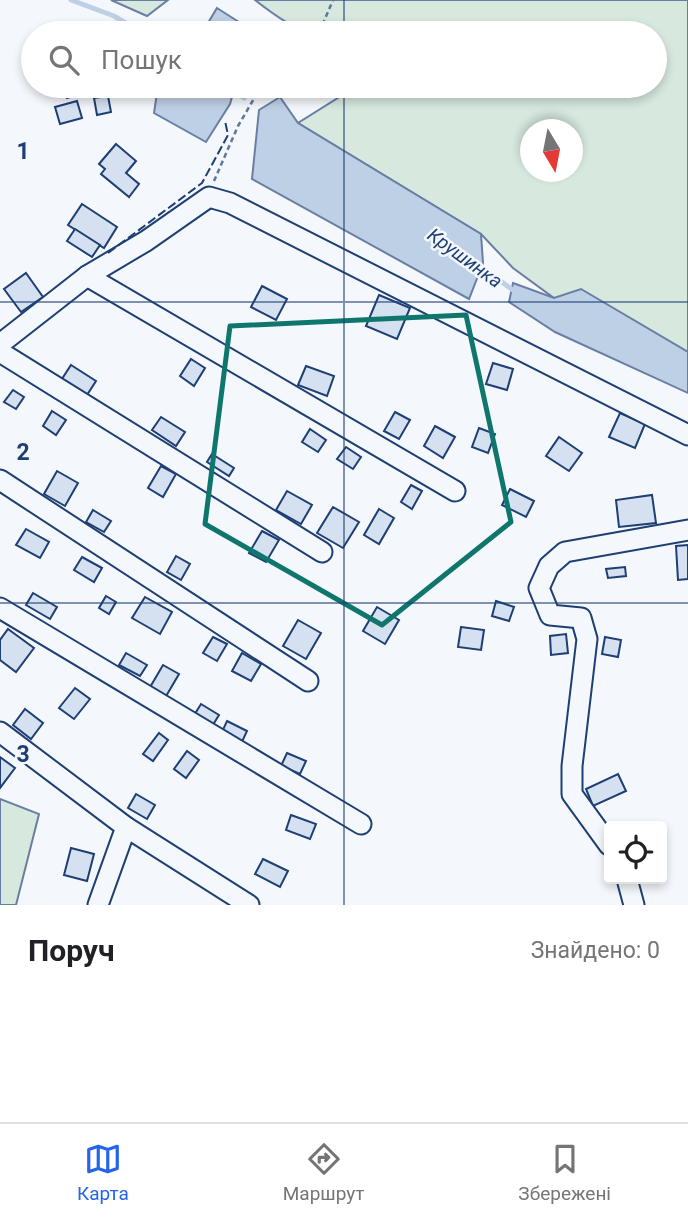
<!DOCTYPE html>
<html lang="uk">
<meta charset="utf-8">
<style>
body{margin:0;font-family:Roboto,sans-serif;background:#f2f2f2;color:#202124}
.controls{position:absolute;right:21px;bottom:21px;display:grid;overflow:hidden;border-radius:7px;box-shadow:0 4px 10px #0003}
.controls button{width:63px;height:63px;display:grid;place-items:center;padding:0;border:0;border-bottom:2px solid #e0e0e0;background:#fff;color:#202124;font:35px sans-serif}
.compass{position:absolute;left:520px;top:119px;width:63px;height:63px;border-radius:50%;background:#fff;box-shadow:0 4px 10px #0003;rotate:170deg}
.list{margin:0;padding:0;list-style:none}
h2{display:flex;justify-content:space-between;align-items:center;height:91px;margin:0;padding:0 28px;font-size:30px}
h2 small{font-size:23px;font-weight:400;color:#757577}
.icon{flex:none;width:38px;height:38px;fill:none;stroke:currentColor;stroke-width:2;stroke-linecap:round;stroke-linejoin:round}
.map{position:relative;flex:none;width:688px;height:905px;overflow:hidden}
.search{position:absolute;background:#fff;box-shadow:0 4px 10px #0003;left:21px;right:21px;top:21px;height:77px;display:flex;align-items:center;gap:18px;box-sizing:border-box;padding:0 24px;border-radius:38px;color:#757577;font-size:26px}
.sheet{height:217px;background:#fff}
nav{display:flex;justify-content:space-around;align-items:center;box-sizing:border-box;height:98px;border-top:2px solid #e0e0e0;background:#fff;font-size:19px;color:#757577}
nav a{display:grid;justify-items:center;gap:4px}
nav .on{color:#2563eb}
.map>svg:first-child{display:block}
.green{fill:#d7e8df;stroke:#687fa3;stroke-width:2;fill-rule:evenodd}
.water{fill:#bed0e5;stroke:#687fa3;stroke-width:2}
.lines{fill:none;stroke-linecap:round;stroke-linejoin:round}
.stream{stroke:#bed0e5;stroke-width:5}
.building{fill:#d5e0f0;stroke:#1d3f73;stroke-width:2}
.minor-casing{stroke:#1d3f73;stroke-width:23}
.path{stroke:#5e769c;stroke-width:2.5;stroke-dasharray:5 3.5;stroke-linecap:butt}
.minor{stroke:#f4f7fb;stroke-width:19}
.fence{stroke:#1d3f73;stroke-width:2;stroke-dasharray:9 3.5;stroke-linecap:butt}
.marked{fill:none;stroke:#0f766e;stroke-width:5;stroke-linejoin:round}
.grid{fill:none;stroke:#1d3f73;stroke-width:2;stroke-opacity:0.55}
.labels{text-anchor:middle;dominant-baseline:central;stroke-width:5;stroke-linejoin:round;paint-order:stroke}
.water-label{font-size:19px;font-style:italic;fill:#1d3f73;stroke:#f4f7fb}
.grid-label{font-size:23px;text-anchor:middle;font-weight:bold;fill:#1d3f73;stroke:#f4f7fb;stroke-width:5;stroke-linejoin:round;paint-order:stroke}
</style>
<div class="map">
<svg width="688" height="905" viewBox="0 0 688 905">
<rect width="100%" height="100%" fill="#f4f7fb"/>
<g class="green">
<polygon points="111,0 168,0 147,16"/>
<path d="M255,0H688V352L554,298L513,268L481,234L298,123L357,86H655V33H377L374,24C318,41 301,36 255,0ZM530,130H572V172H530Z"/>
<polygon points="0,799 39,814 16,905 0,905"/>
</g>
<g class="water">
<polygon points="217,8 253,31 252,33 202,33"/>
<polygon points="163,86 235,86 230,104 206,142 154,113 157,93"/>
<polygon points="280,97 298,123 481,234 483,263 469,299 252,179 259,110"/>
<polygon points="513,283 554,298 581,289 688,352 688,393 555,332 509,302"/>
</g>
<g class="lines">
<g class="stream">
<polyline points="71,0 114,16 142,33"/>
<polyline points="226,86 244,98"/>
<polyline points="477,264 517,293"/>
</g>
</g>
<g class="building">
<polygon points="68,86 101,86 102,87 67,98 64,87"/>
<polygon points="108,96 111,112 97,115 94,98"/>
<polygon points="77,101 82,118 60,124 55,107"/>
<polygon points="116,144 136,161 126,173 139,184 129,197 101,174 105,169 99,164"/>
<polygon points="82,204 117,227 104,248 68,225"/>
<polygon points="75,229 100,245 92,257 67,241"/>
<polygon points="26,273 43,297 21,312 4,289"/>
<polygon points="262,286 287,299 276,320 251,307"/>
<polygon points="379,295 410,308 397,339 366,326"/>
<polygon points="191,359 205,368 194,386 180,376"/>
<polygon points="493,363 513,369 507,390 486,384"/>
<polygon points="71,365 96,381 85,398 60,382"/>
<polygon points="306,366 334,376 327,396 298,385"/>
<polygon points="13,390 24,397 16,409 4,402"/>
<polygon points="52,411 66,420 56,435 43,426"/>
<polygon points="395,412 410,420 399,439 384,431"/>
<polygon points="620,413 645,424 635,448 609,437"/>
<polygon points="161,417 185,432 176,446 152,430"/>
<polygon points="435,426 455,437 443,458 424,446"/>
<polygon points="479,428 495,434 488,453 472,447"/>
<polygon points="310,429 326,440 318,452 302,442"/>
<polygon points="559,437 582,453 569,471 546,456"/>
<polygon points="346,447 361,457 353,469 337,459"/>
<polygon points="212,454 234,468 229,476 207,462"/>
<polygon points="161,466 176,474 163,497 148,488"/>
<polygon points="57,471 78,483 65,506 44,494"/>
<polygon points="411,485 422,491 412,509 401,502"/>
<polygon points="510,489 534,501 526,517 502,505"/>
<polygon points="287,491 312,505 301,524 276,510"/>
<polygon points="652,495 656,523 619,527 616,500"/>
<polygon points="333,507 359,522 343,548 317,533"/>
<polygon points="379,509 394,518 379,544 364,535"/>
<polygon points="93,510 111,521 104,532 86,522"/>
<polygon points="26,529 49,542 40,558 16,545"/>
<polygon points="262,531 279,540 266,562 249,553"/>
<polygon points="688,545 688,579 678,580 676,546"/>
<polygon points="176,556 190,564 181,580 167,572"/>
<polygon points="82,557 102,568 94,582 74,570"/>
<polygon points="625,567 626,576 608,578 606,569"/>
<polygon points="33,593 57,607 50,619 26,605"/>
<polygon points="106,596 116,602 109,614 99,608"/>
<polygon points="145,597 172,612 160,634 132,618"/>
<polygon points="496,601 514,607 509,621 492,616"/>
<polygon points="377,607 399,620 385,644 363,631"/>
<polygon points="298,620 321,633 306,659 283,646"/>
<polygon points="461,627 484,630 481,650 458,647"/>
<polygon points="8,629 34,648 16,672 0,660 0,640"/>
<polygon points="566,634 568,653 551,655 550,636"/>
<polygon points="213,637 227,644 217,661 203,653"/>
<polygon points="605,637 621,640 618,657 602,654"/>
<polygon points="126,653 147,665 140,676 119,665"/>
<polygon points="242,653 261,664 251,681 232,671"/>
<polygon points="163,665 179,674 165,698 149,689"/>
<polygon points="75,688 90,699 74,719 59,708"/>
<polygon points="201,704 219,715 211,728 193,717"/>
<polygon points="25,709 43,723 31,739 13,725"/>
<polygon points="227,721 247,731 241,744 221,734"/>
<polygon points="159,733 168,740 153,761 143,754"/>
<polygon points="187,751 199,760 186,778 174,769"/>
<polygon points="287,753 306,761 300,774 281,766"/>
<polygon points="0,757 15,768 0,788"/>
<polygon points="618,774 626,791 593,806 586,789"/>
<polygon points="136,794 155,805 147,819 128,808"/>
<polygon points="291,815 316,824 310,839 286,830"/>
<polygon points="71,848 94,854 87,881 64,875"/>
<polygon points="263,859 288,871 280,887 255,874"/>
</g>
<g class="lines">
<defs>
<g id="minor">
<polyline points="87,276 455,491"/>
<polyline points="0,344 87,276 146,241 209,197 230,203 688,435"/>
<polyline points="0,352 322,552"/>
<polyline points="0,480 308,681"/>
<polyline points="0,608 361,824"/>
<polyline points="0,732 126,827 98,905"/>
<polyline points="126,827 249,905"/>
<polyline points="609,845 572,794 572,766 587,639 581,618 550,615 539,588 549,566 565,552 688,530"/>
<polyline points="627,879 634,905"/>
</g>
</defs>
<use href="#minor" class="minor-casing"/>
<g class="path">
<polyline points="323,33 322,26 333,0"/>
<polyline points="214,181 238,126 259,90 279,86"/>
</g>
<use href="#minor" class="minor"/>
<polyline class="fence" points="108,253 202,183 228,135 225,121"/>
</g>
<path class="marked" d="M466,315L511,522L382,625L205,524L230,326Z"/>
<path class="grid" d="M344,0V33M344,86V905M0,302H688M0,603H688"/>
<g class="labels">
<g class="water-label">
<text transform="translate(465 258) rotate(36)">Крушинка</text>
</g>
</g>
<g class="grid-label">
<text x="23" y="159">1</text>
<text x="23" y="460">2</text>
<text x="23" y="762">3</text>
</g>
</svg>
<div class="controls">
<button><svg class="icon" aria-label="locate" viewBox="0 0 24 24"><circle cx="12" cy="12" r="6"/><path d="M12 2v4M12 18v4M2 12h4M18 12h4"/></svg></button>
</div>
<svg class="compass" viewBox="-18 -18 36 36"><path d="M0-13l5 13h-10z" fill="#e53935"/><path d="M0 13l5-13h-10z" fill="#757577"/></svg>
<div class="search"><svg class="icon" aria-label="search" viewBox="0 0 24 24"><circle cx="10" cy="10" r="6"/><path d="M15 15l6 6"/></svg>Пошук</div>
</div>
<section class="sheet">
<h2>Поруч<small>Знайдено: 0</small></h2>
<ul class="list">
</ul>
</section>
<nav>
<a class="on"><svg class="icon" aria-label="map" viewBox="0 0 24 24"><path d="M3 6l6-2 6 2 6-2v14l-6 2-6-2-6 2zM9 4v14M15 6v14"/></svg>Карта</a>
<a><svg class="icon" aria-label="directions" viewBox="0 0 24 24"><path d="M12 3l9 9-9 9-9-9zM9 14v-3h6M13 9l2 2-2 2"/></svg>Маршрут</a>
<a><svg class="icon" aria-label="saved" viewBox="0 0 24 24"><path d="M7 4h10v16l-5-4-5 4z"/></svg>Збережені</a>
</nav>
